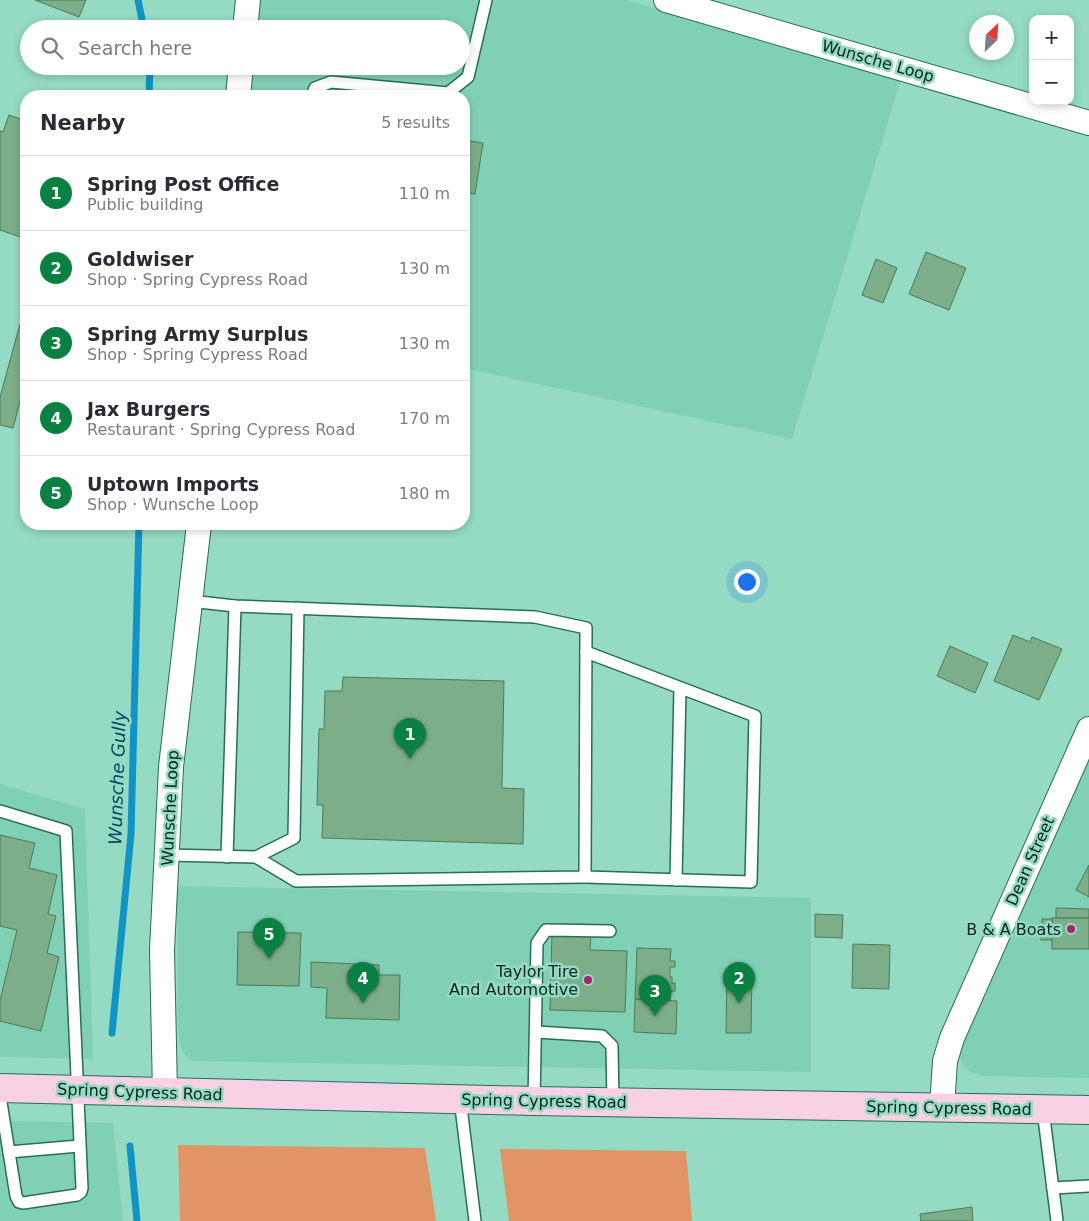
<!DOCTYPE html>
<meta charset="utf-8">
<style>
body{margin:0;font-family:"DejaVu Sans",sans-serif;background:#f7f7f7;color:#2b2b33}
.controls{position:absolute;right:15px;top:15px;display:grid;overflow:hidden;border-radius:10px;box-shadow:0 2px 8px #0003}
.controls button{width:45px;height:45px;display:grid;place-items:center;padding:0;border:0;border-bottom:1px solid #e1e1e2;background:#fff;color:#2b2b33;font:25px sans-serif}
.compass{position:absolute;left:969px;top:15px;width:45px;height:45px;border-radius:50%;background:#fff;box-shadow:0 2px 8px #0003;rotate:25deg}
.you{position:absolute;left:746px;top:581px;width:18px;height:18px;margin:-12px;border:4px solid #fff;border-radius:50%;background:#1a73e8;box-shadow:0 0 0 8px #1a73e833}
.badge{display:grid;place-items:center;width:32px;height:32px;border-radius:50%;background:#0b8043;color:#fff;font-size:16px;font-weight:700}
.pin{position:absolute;translate:-50% -41px;filter:drop-shadow(0 1px 2px #0008)}
.pin::after{content:'';position:absolute;top:26px;width:18px;height:15px;background:inherit;clip-path:polygon(0 0,100% 0,50% 100%)}
.list{margin:0;padding:0;list-style:none}
h2{display:flex;justify-content:space-between;align-items:center;height:65px;margin:0;padding:0 20px;font-size:21px}
h2 small{font-size:16px;font-weight:400;color:#7c7c81}
.list li{display:grid;grid-template-columns:32px 1fr auto;gap:15px;align-items:center;box-sizing:border-box;height:75px;padding:0 20px;border-top:1px solid #e1e1e2}
.list b{display:block;font-size:19px;white-space:nowrap}
.list p{margin:0;font-size:16px;white-space:nowrap;color:#7c7c81}
.list em{font-size:16px;font-style:normal;color:#7c7c81}
.icon{flex:none;width:28px;height:28px;fill:none;stroke:currentColor;stroke-width:2;stroke-linecap:round;stroke-linejoin:round}
.map{position:relative;flex:none;width:1089px;height:1221px;overflow:hidden}
.search{position:absolute;background:#fff;box-shadow:0 2px 8px #0003;left:20px;top:20px;width:450px;height:55px;display:flex;align-items:center;gap:12px;box-sizing:border-box;padding:0 18px;border-radius:28px;color:#7c7c81;font-size:19px}
.panel{position:absolute;background:#fff;box-shadow:0 2px 8px #0003;left:20px;top:90px;width:450px;height:440px;border-radius:20px}
.map>svg:first-child{display:block}
.built{fill:#80d0b6}
.green{fill:#e19465}
.lines{fill:none;stroke-linecap:round;stroke-linejoin:round}
.stream{stroke:#1193c4;stroke-width:7}
.building{fill:#7caf89;stroke:#4b7b58}
.service-casing{stroke:#276d5a;stroke-width:14}
.minor-casing{stroke:#276d5a;stroke-width:26}
.secondary-casing{stroke:#276d5a;stroke-width:30}
.service{stroke:#fff;stroke-width:11}
.minor{stroke:#fff;stroke-width:24}
.secondary{stroke:#f9d1e5;stroke-width:28}
.poi-dot{fill:#a7226d;stroke:#95dac3;stroke-width:2}
.labels{text-anchor:middle;dominant-baseline:central;stroke-width:5;stroke-linejoin:round;paint-order:stroke}
.street-label{font-size:16px;fill:#0a271f;stroke:#95dac3}
.poi-label{font-size:16px;fill:#0a271f;stroke:#95dac3;text-anchor:end}
.water-label{font-size:18px;font-style:italic;fill:#074862;stroke:#95dac3}
</style>
<div class="map">
<svg width="1089" height="1221" viewBox="0 0 1089 1221">
<rect width="100%" height="100%" fill="#95dac3"/>
<g class="built">
<polygon points="258,0 627,0 901,79 792,439 464,368 464,96 248,96 251,66 461,66 461,29 255,29"/>
<polygon points="1089,757 1089,1078 982,1076 968,1071 962,1064 959,1053"/>
<polygon points="0,784 85,809 93,1059 0,1057"/>
<polygon points="177,886 811,898 811,1072 193,1061 187,1058 181,1049 178,1030"/>
<polygon points="0,1121 113,1123 123,1221 0,1221"/>
</g>
<g class="green">
<polygon points="178,1145 425,1148 436,1221 180,1221"/>
<polygon points="500,1149 686,1151 692,1221 509,1221"/>
</g>
<g class="lines">
<g class="stream">
<polyline points="138,0 144,29"/>
<polyline points="149,96 150,66"/>
<polyline points="112,1033 131,834 139,524"/>
<polyline points="130,1146 137,1221"/>
</g>
</g>
<g class="building">
<polygon points="35,0 86,0 79,17"/>
<polygon points="9,115 26,121 26,239 0,230 0,131 3,132"/>
<polygon points="464,140 483,143 475,194 464,192"/>
<polygon points="926,252 966,268 949,310 909,294"/>
<polygon points="876,259 897,268 883,303 862,295"/>
<polygon points="20,324 26,326 26,386 24,386 13,428 0,425 0,397"/>
<polygon points="1013,635 1030,642 1032,637 1062,649 1039,700 994,681"/>
<polygon points="950,646 988,663 975,693 937,676"/>
<polygon points="343,677 504,681 502,788 524,789 523,844 322,838 323,805 317,805 319,729 324,729 325,691 342,691"/>
<polygon points="0,835 35,843 29,868 57,875 48,914 56,916 47,953 59,957 41,1031 0,1021 0,1001 17,930 0,926"/>
<polygon points="1089,865 1089,897 1076,890"/>
<polygon points="1056,908 1089,909 1089,918 1056,918"/>
<polygon points="815,914 843,915 842,938 815,937"/>
<rect x="1052" y="918" width="37" height="31"/>
<polygon points="1042,919 1052,919 1052,940 1041,940"/>
<polygon points="238,932 301,933 299,986 237,985"/>
<polygon points="552,933 591,934 590,950 627,951 625,1012 550,1010"/>
<polygon points="853,944 890,945 889,989 852,988"/>
<polygon points="637,948 671,949 670,961 675,961 675,967 670,967 670,977 672,977 672,984 675,983 675,991 671,991 670,1000 635,999"/>
<polygon points="311,962 379,965 379,975 400,975 399,1020 326,1018 327,988 311,987"/>
<polygon points="727,972 752,973 751,1033 726,1033"/>
<polygon points="635,999 677,1001 676,1034 634,1032"/>
<polygon points="972,1207 973,1221 921,1221 920,1214"/>
</g>
<g class="lines">
<defs>
<g id="service">
<polyline points="312,96 315,88 331,82 448,93 468,77 486,0"/>
<polyline points="190,601 235,606 535,617 586,628 585,877 296,881 256,857"/>
<polyline points="0,811 66,831 82,1188 81,1192 77,1195 23,1203 19,1202 16,1196 0,1096"/>
<polyline points="167,855 256,857 294,838 298,608"/>
<polyline points="227,857 235,606"/>
<polyline points="585,877 751,882 755,716 586,652"/>
<polyline points="676,880 680,688"/>
<polyline points="536,1032 602,1036 612,1046 613,1102"/>
<polyline points="460,1099 475,1221"/>
<polyline points="534,1101 537,943 546,930 610,931"/>
<polyline points="1043,1110 1057,1221"/>
<polyline points="9,1152 79,1146"/>
<polyline points="1053,1188 1089,1186"/>
</g>
<g id="minor">
<polyline points="666,0 1089,123"/>
<polyline points="245,29 248,0"/>
<polyline points="238,96 241,66"/>
<polyline points="165,1093 162,950 171,767 199,524"/>
<polyline points="942,1107 945,1061 952,1038 1089,729"/>
</g>
<polyline id="secondary" points="0,1088 534,1101 1089,1110"/>
</defs>
<use href="#service" class="service-casing"/>
<use href="#minor" class="minor-casing"/>
<use href="#secondary" class="secondary-casing"/>
<use href="#service" class="service"/>
<use href="#minor" class="minor"/>
<use href="#secondary" class="secondary"/>
</g>
<g class="poi-dot">
<circle cx="1071" cy="929" r="5"/>
<circle cx="588" cy="980" r="5"/>
</g>
<g class="labels">
<g class="street-label">
<text transform="translate(878 61) rotate(16)">Wunsche Loop</text>
<text transform="translate(170 808) rotate(-87)">Wunsche Loop</text>
<text transform="translate(1030 861) rotate(-66)">Dean Street</text>
<text transform="translate(140 1092) rotate(2)">Spring Cypress Road</text>
<text transform="translate(544 1101) rotate(1)">Spring Cypress Road</text>
<text transform="translate(949 1108) rotate(1)">Spring Cypress Road</text>
</g>
<g class="poi-label">
<text x="1061" y="929">B &amp; A Boats</text>
<text x="578" y="971">Taylor Tire<tspan x="578" dy="18">And Automotive</tspan></text>
</g>
<g class="water-label">
<text transform="translate(117 778) rotate(-88)">Wunsche Gully</text>
</g>
</g>
</svg>
<div class="controls">
<button>+</button>
<button>−</button>
</div>
<svg class="compass" viewBox="-18 -18 36 36"><path d="M0-13l5 13h-10z" fill="#e53935"/><path d="M0 13l5-13h-10z" fill="#7c7c81"/></svg>
<div class="you"></div>
<div class="pin badge" style="left:410px;top:759px">1</div>
<div class="pin badge" style="left:739px;top:1003px">2</div>
<div class="pin badge" style="left:655px;top:1016px">3</div>
<div class="pin badge" style="left:363px;top:1003px">4</div>
<div class="pin badge" style="left:269px;top:959px">5</div>
<div class="search"><svg class="icon" aria-label="search" viewBox="0 0 24 24"><circle cx="10" cy="10" r="6"/><path d="M15 15l6 6"/></svg>Search here</div>
<section class="panel">
<h2>Nearby<small>5 results</small></h2>
<ul class="list">
<li><span class="badge">1</span><div><b>Spring Post Office</b><p>Public building</p></div><em>110 m</em></li>
<li><span class="badge">2</span><div><b>Goldwiser</b><p>Shop · Spring Cypress Road</p></div><em>130 m</em></li>
<li><span class="badge">3</span><div><b>Spring Army Surplus</b><p>Shop · Spring Cypress Road</p></div><em>130 m</em></li>
<li><span class="badge">4</span><div><b>Jax Burgers</b><p>Restaurant · Spring Cypress Road</p></div><em>170 m</em></li>
<li><span class="badge">5</span><div><b>Uptown Imports</b><p>Shop · Wunsche Loop</p></div><em>180 m</em></li>
</ul>
</section>
</div>
